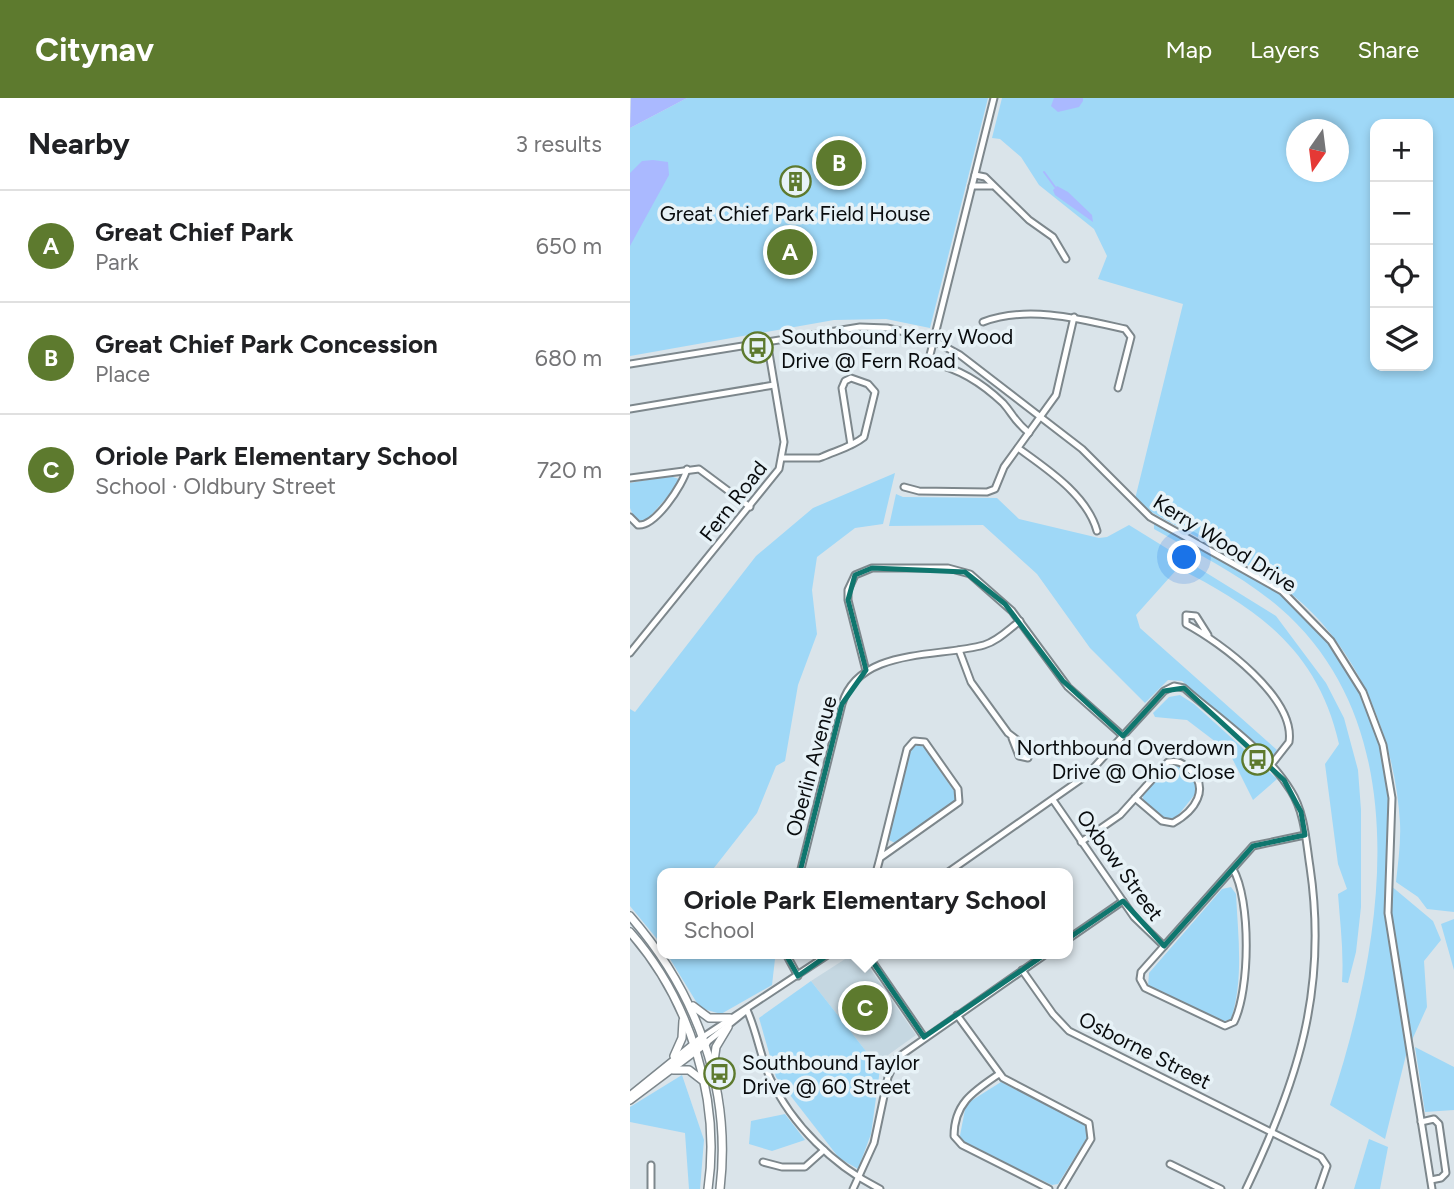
<!DOCTYPE html>
<meta charset="utf-8">
<style>
body{margin:0;font-family:Figtree,sans-serif;background:#f6f6f6;color:#202124}
.controls{position:absolute;right:21px;top:21px;display:grid;overflow:hidden;border-radius:14px;box-shadow:0 4px 10px #0003}
.controls button{width:63px;height:63px;display:grid;place-items:center;padding:0;border:0;border-bottom:2px solid #e0e0e0;background:#fff;color:#202124;font:35px sans-serif}
.compass{position:absolute;left:656px;top:21px;width:63px;height:63px;border-radius:50%;background:#fff;box-shadow:0 4px 10px #0003;rotate:194deg}
.you{position:absolute;left:555px;top:460px;width:24px;height:24px;margin:-18px;border:5px solid #fff;border-radius:50%;background:#1a73e8;box-shadow:0 0 0 10px #1a73e833}
.badge{display:grid;place-items:center;width:46px;height:46px;border-radius:50%;background:#5d7a2e;color:#fff;font-size:23px;font-weight:700}
.pin{position:absolute;translate:-50% -50%;border:4px solid #fff;box-shadow:0 2px 7px #0006}
.popup{position:absolute;left:27px;top:770px;width:416px;height:91px;box-sizing:border-box;display:grid;place-content:center;border-radius:14px;background:#fff;filter:drop-shadow(0 2px 5px #0005);font-size:23px;white-space:nowrap;color:#757577}
.popup b{font-size:26px;color:#202124}
.popup::after{content:'';position:absolute;left:50%;top:100%;margin-left:-14px;border:14px solid transparent;border-top-color:#fff}
.list{margin:0;padding:0;list-style:none}
h2{display:flex;justify-content:space-between;align-items:center;height:91px;margin:0;padding:0 28px;font-size:30px}
h2 small{font-size:23px;font-weight:400;color:#757577}
.list li{display:grid;grid-template-columns:46px 1fr auto;gap:21px;align-items:center;box-sizing:border-box;height:112px;padding:0 28px;border-top:2px solid #e0e0e0}
.list b{display:block;font-size:26px;white-space:nowrap}
.list p{margin:0;font-size:23px;white-space:nowrap;color:#757577}
.list em{font-size:23px;font-style:normal;color:#757577}
.icon{flex:none;width:38px;height:38px;fill:none;stroke:currentColor;stroke-width:2;stroke-linecap:round;stroke-linejoin:round}
.map{position:relative;flex:none;width:824px;height:1091px;overflow:hidden}
header{display:flex;align-items:center;gap:42px;box-sizing:border-box;height:98px;padding:0 35px;background:#5d7a2e;color:#fff}
header strong{font-size:33px}
nav{display:flex;gap:38px;margin-inline-start:auto;font-size:24px}
main{display:flex}
aside{flex:1;background:#fff}
.map>svg:first-child{display:block}
.built{fill:#c5d7e1}
.green{fill:#9fd8f7;fill-rule:evenodd}
.water{fill:#aab9ff}
.lines{fill:none;stroke-linecap:round;stroke-linejoin:round}
.stream{stroke:#aab9ff;stroke-width:2}
.minor-casing{stroke:#7d878c;stroke-width:9}
.major-casing{stroke:#7d878c;stroke-width:10}
.minor{stroke:#fff;stroke-width:5}
.major{stroke:#fff;stroke-width:7}
.marked{fill:none;stroke:#0f766e;stroke-width:5;stroke-linejoin:round}
.labels{text-anchor:middle;dominant-baseline:central;stroke-width:7;stroke-linejoin:round;paint-order:stroke}
.poi-label{font-size:21px;fill:#090c0e;stroke:#e7f2f7;text-anchor:start}
.street-label{font-size:21px;fill:#090c0e;stroke:#e7f2f7}
</style>
<header>
<strong>Citynav</strong>
<nav><a>Map</a><a>Layers</a><a>Share</a></nav>
</header>
<main>
<aside>
<h2>Nearby<small>3 results</small></h2>
<ul class="list">
<li><span class="badge">A</span><div><b>Great Chief Park</b><p>Park</p></div><em>650 m</em></li>
<li><span class="badge">B</span><div><b>Great Chief Park Concession</b><p>Place</p></div><em>680 m</em></li>
<li><span class="badge">C</span><div><b>Oriole Park Elementary School</b><p>School · Oldbury Street</p></div><em>720 m</em></li>
</ul>
</aside>
<div class="map">
<svg width="824" height="1091" viewBox="0 0 824 1091">
<rect width="100%" height="100%" fill="#dae4ea"/>
<polygon class="built" points="223,856 230,856 286,937 258,957 250,971 181,883"/>
<g class="green">
<polygon points="57,0 358,0 300,230 256,221 204,222 0,258 0,30"/>
<path d="M372,0H824V814L797,811L788,799L766,784C768,765 771,744 770,725C765,638 726,542 652,489C612,461 566,439 523,415L505,401L553,206L468,181L477,158L464,131L409,87L391,59L370,41L362,40ZM745,26H798V268H745ZM666,32H708V74H666Z"/>
<polygon points="265,375 253,426 225,430 187,459 182,492 187,536 168,587 155,663 146,668 127,715 80,775 32,775 32,847 0,808 0,611 5,614 126,458 183,410"/>
<polygon points="40,378 49,381 45,390 16,423 5,422 0,410 0,385"/>
<path d="M266,396L273,399L367,400L389,421L469,440L477,439L499,427L646,518L696,585L714,620L728,672L731,712V809L726,854L718,885L712,884C714,854 710,825 708,796L717,791L708,766L695,666L709,646C688,553 629,511 548,470L506,517L510,530L647,652L640,661L552,583L538,582L515,605L460,550L407,476L353,427L259,428Z"/>
<path d="M524,425L652,493L701,543L733,594L753,647L762,700L760,787L803,823L811,842L794,863L797,909L777,953L755,1041L700,1007C752,851 791,632 650,510C613,478 566,455 524,431Z"/>
<polygon points="550,597 564,606 647,681 623,702 599,654 557,622 525,619 523,615 539,599"/>
<polygon points="288,647 294,649 326,696 326,704 265,745 259,742 259,737 281,649"/>
<polygon points="548,667 567,686 566,695 545,721 537,722 513,703 513,695 538,670"/>
<path d="M601,789L606,796C608,837 614,882 601,921L592,924L518,888L519,875L592,791Z"/>
<polygon points="824,821 824,872 811,826"/>
<polygon points="37,856 128,856 145,861 142,887 91,916 70,910"/>
<polygon points="181,883 250,971 241,1036 228,1071 209,1060 146,979 129,920"/>
<polygon points="785,949 824,969 824,1012 795,1014"/>
<polygon points="52,977 74,1042 70,1091 59,1091 55,1035 0,1024 0,1009"/>
<polygon points="371,984 455,1027 458,1038 428,1086 422,1087 329,1043 336,1006"/>
<polygon points="155,1016 175,1042 142,1053 119,1046 121,1023"/>
<polygon points="739,1041 758,1049 750,1091 724,1091"/>
</g>
<g class="water">
<polygon points="1,0 57,0 0,30"/>
<polygon points="424,0 453,0 453,3 449,9 428,14 421,8"/>
<polygon points="23,62 38,64 39,77 0,148 0,75 12,63"/>
<polygon points="427,88 438,94 462,117 463,124 425,97 423,92"/>
</g>
<g class="lines">
<polyline class="stream" points="414,74 425,89"/>
<defs>
<g id="minor">
<path d="M364,0L300,257L305,266C330,271 354,287 373,305C383,316 384,323 399,335"/>
<polyline points="345,77 355,79 399,122 423,139 436,161"/>
<polyline points="342,88 362,88"/>
<path d="M353,224C397,207 451,221 495,231L501,239L488,290"/>
<polyline points="0,266 230,229 257,230 297,239 330,257 452,351 520,419 652,493 701,543 733,594 753,647 762,700 758,815 802,1091"/>
<polyline points="0,311 144,287"/>
<path d="M388,350C417,371 457,397 467,433"/>
<path d="M153,360H189L192,359C205,353 222,349 234,339L245,294L238,286L221,280L215,283L212,290L221,347"/>
<polyline points="0,380 69,371 120,409"/>
<polyline points="274,389 289,393 357,394 365,391 374,369 426,297 444,219"/>
<path d="M0,419L8,427C25,429 53,387 57,371"/>
<path d="M578,537L566,518L556,517V526C590,544 666,600 659,644L641,667"/>
<polyline points="329,552 341,584 378,635 399,651 398,660 389,658 382,640"/>
<polyline points="0,555 149,371 154,344 137,243"/>
<polyline points="236,573 218,502 218,492 225,477 242,470 318,470 340,476 382,513 438,589 493,638"/>
<polyline points="423,702 504,819 534,848"/>
<path d="M451,744L490,717L536,666L538,664C548,662 552,665 559,671C581,690 565,713 543,725L532,723L505,700"/>
<path d="M603,771C621,802 620,892 604,924L595,928L515,890L510,881L511,874L623,748L675,737"/>
<path d="M170,775L212,606C229,549 308,560 354,547C368,543 379,531 390,523"/>
<polyline points="246,775 250,760 277,651 284,643 295,644 328,691 329,704 250,760"/>
<path d="M317,775L457,677L534,593L544,588L554,590C589,621 636,652 661,693C675,715 676,744 680,769C698,891 668,983 616,1091"/>
<polyline points="438,841 493,803"/>
<polyline points="156,856 168,878"/>
<polyline points="237,856 294,939"/>
<polyline points="392,872 423,916 439,933 691,1059 697,1068 689,1091"/>
<path d="M117,912C127,934 130,958 140,980C162,1027 204,1068 250,1091"/>
<polyline points="327,917 373,980 459,1025 461,1041 431,1091"/>
<polyline points="73,939 199,856"/>
<polyline points="76,945 117,912"/>
<path d="M369,976C344,993 324,1005 324,1038L332,1047L419,1091"/>
<polyline points="791,1024 804,1021 809,1026 816,1075 811,1080 801,1082"/>
<polyline points="133,1064 152,1069 175,1069 194,1052"/>
<polyline points="540,1066 591,1091"/>
<polyline points="21,1067 21,1091"/>
<polyline points="223,1091 244,1045 258,979 267,960 416,856"/>
</g>
<g id="major">
<path d="M0,818C66,894 102,989 90,1091"/>
<path d="M0,834C60,902 91,1001 78,1091"/>
<polyline points="63,908 79,920 100,920"/>
<polyline points="44,958 52,940 53,923"/>
<polyline points="84,963 86,949 98,929"/>
<polyline points="43,972 59,972 72,982"/>
<polyline points="0,998 73,939"/>
<polyline points="0,1002 76,945"/>
</g>
</defs>
<use href="#minor" class="minor-casing"/>
<use href="#major" class="major-casing"/>
<use href="#minor" class="minor"/>
<use href="#major" class="major"/>
</g>
<path class="marked" d="M242,470L335,474L375,506L433,583L493,638L534,593L554,590L654,682L671,714L675,737L623,748L534,848L493,803L294,939L225,838L168,878L155,855V834L212,606L236,572L218,502L225,477Z"/>
<defs>
<symbol id="building-ring" viewBox="-11 -11 22 22"><circle r="9.5" fill="#e7f2f7" stroke="#5d7a2e" stroke-width="1.5"/><path d="M-4-6H4V6H1V3H-1V6H-4ZM-2.5-4.3h1.7v1.8h-1.7ZM.8-4.3h1.7v1.8H.8ZM-2.5-1h1.7V.8h-1.7ZM.8-1h1.7V.8H.8Z" fill="#5d7a2e"/></symbol>
<symbol id="bus-ring" viewBox="-11 -11 22 22"><circle r="9.5" fill="#e7f2f7" stroke="#5d7a2e" stroke-width="1.5"/><path d="M-5-6H5V4H4V6H2V4H-2V6H-4V4H-5ZM-3.5-4V0h7V-4ZM-3.5 1.2v1.5H-2V1.2ZM2 1.2v1.5H3.5V1.2Z" fill="#5d7a2e"/></symbol>
</defs>
<g fill-rule="evenodd">
<use href="#building-ring" x="148" y="66" width="35" height="35"/>
<use href="#bus-ring" x="110" y="232" width="35" height="35"/>
<use href="#bus-ring" x="610" y="644" width="35" height="35"/>
<use href="#bus-ring" x="72" y="958" width="35" height="35"/>
</g>
<g class="labels">
<g class="poi-label">
<text x="165" y="115" text-anchor="middle">Great Chief Park Field House</text>
<text x="151" y="238">Southbound Kerry Wood<tspan x="151" dy="24">Drive @ Fern Road</tspan></text>
<text x="605" y="649" text-anchor="end">Northbound Overdown<tspan x="605" dy="24">Drive @ Ohio Close</tspan></text>
<text x="112" y="964">Southbound Taylor<tspan x="112" dy="24">Drive @ 60 Street</tspan></text>
</g>
<g class="street-label">
<text transform="translate(103 403) rotate(-52)">Fern Road</text>
<text transform="translate(595 445) rotate(32)">Kerry Wood Drive</text>
<text transform="translate(181 668) rotate(-75)">Oberlin Avenue</text>
<text transform="translate(490 767) rotate(54)">Oxbow Street</text>
<text transform="translate(515 952) rotate(27)">Osborne Street</text>
</g>
</g>
</svg>
<div class="controls">
<button>+</button>
<button>−</button>
<button><svg class="icon" aria-label="locate" viewBox="0 0 24 24"><circle cx="12" cy="12" r="6"/><path d="M12 2v4M12 18v4M2 12h4M18 12h4"/></svg></button>
<button><svg class="icon" aria-label="layers" viewBox="0 0 24 24"><path d="M12 4l9 5-9 5-9-5zM3 14l9 5 9-5"/></svg></button>
</div>
<svg class="compass" viewBox="-18 -18 36 36"><path d="M0-13l5 13h-10z" fill="#e53935"/><path d="M0 13l5-13h-10z" fill="#757577"/></svg>
<div class="you"></div>
<div class="pin badge" style="left:160px;top:154px">A</div>
<div class="pin badge" style="left:209px;top:65px">B</div>
<div class="pin badge" style="left:235px;top:910px">C</div>
<div class="popup"><b>Oriole Park Elementary School</b>School</div>
</div>
</main>
